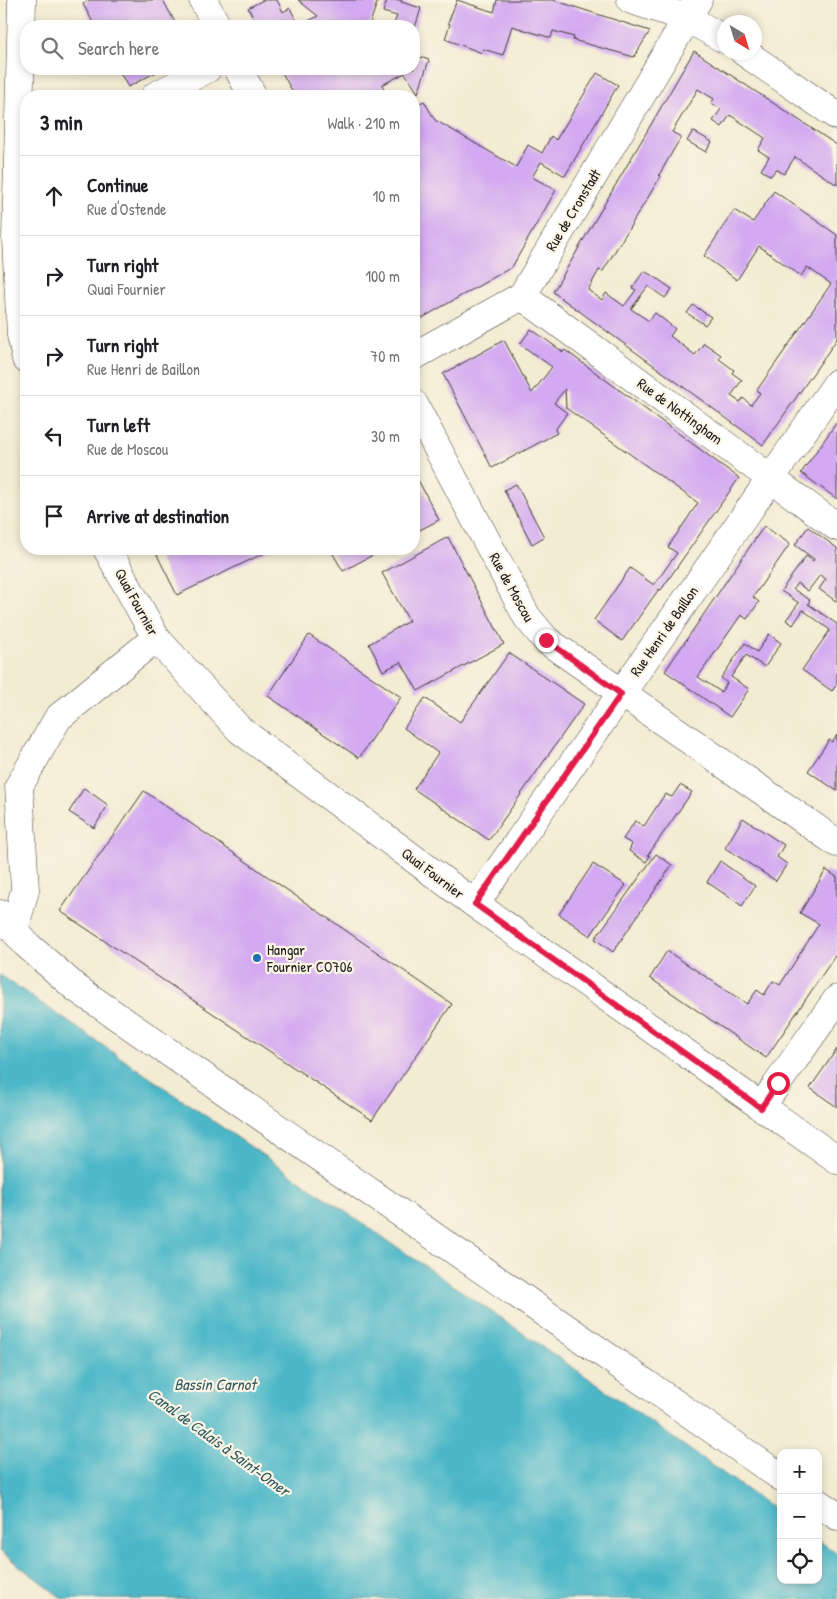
<!DOCTYPE html>
<meta charset="utf-8">
<style>
body{margin:0;font-family:"Patrick Hand",sans-serif;background:#f2f2f2;color:#202124}
.controls{position:absolute;right:15px;bottom:15px;display:grid;overflow:hidden;border-radius:10px;box-shadow:0 2px 8px #0003}
.controls button{width:45px;height:45px;display:grid;place-items:center;padding:0;border:0;border-bottom:1px solid #e0e0e0;background:#fff;color:#202124;font:25px sans-serif}
.compass{position:absolute;left:717px;top:15px;width:45px;height:45px;border-radius:50%;background:#fff;box-shadow:0 2px 8px #0003;rotate:142deg}
.stop{position:absolute;width:15px;height:15px;margin:-11px;border:4px solid #e11d48;border-radius:50%;background:#fff}
.stop.end{background:#e11d48;border-color:#fff;box-shadow:0 1px 5px #0008}
.list{margin:0;padding:0;list-style:none}
h2{display:flex;justify-content:space-between;align-items:center;height:65px;margin:0;padding:0 20px;font-size:21px}
h2 small{font-size:16px;font-weight:400;color:#757577}
.list li{display:grid;grid-template-columns:32px 1fr auto;gap:15px;align-items:center;box-sizing:border-box;height:80px;padding:0 20px;border-top:1px solid #e0e0e0}
.list b{display:block;font-size:19px;white-space:nowrap}
.list p{margin:0;font-size:16px;white-space:nowrap;color:#757577}
.list em{font-size:16px;font-style:normal;color:#757577}
.icon{flex:none;width:28px;height:28px;fill:none;stroke:currentColor;stroke-width:2;stroke-linecap:round;stroke-linejoin:round}
.map{position:relative;flex:none;width:837px;height:1599px;overflow:hidden}
.search{position:absolute;background:#fff;box-shadow:0 2px 8px #0003;left:20px;top:20px;width:400px;height:55px;display:flex;align-items:center;gap:12px;box-sizing:border-box;padding:0 18px;border-radius:20px;color:#757577;font-size:19px}
.panel{position:absolute;background:#fff;box-shadow:0 2px 8px #0003;left:20px;top:90px;width:400px;height:465px;border-radius:20px}
.map>svg:first-child{display:block}
.water{fill:#4bb7c8;stroke:#346a72}
.building{fill:#d3a9f1}
.lines{fill:none;stroke-linecap:round;stroke-linejoin:round}
.minor-casing{stroke:#3c3b37;stroke-width:29}
.minor{stroke:#fff;stroke-width:28}
.route{stroke:#e11d48;stroke-width:6}
.poi-dot{fill:#1f6fb2;stroke:#fcf5e5;stroke-width:2}
.labels{text-anchor:middle;dominant-baseline:central;stroke-width:4.5;stroke-linejoin:round;paint-order:stroke}
.street-label{font-size:15px;fill:#1c1c1c;stroke:#fcf5e5}
.poi-label{font-size:15px;fill:#1c1c1c;stroke:#fcf5e5;text-anchor:start}
.water-label{font-size:16px;font-style:italic;fill:#2f5a61;stroke:#fcf5e5}
</style>
<div class="map">
<svg width="837" height="1599" viewBox="0 0 837 1599">
<rect width="100%" height="100%" fill="#fcf5e5"/>
<filter id="ink" filterUnits="userSpaceOnUse"><feTurbulence type="fractalNoise" baseFrequency=".02" numOctaves="2"/><feDisplacementMap in="SourceGraphic" scale="10" xChannelSelector="R" yChannelSelector="G"/><feConvolveMatrix kernelMatrix="1 2 1 2 8 2 1 2 1" color-interpolation-filters="sRGB"/></filter>
<filter id="wash" filterUnits="userSpaceOnUse"><feTurbulence type="fractalNoise" baseFrequency=".0096" numOctaves="4" result="noise"/><feDisplacementMap in="SourceGraphic" scale="20" xChannelSelector="R" yChannelSelector="G"/><feGaussianBlur stdDeviation="1.12" result="paint"/><feColorMatrix in="noise" values="0 0 0 0 0 0 0 0 0 0 0 0 0 0 0 0 0 1.4 0 .05"/><feComposite in="paint" operator="in"/></filter>
<g filter="url(#wash)">
<rect width="100%" height="100%" fill="#f3ebd2"/>
<polygon class="water" points="0,975 591,1380 781,1514 781,1580 818,1580 818,1540 837,1554 837,1599 63,1599 0,1551"/>
<g id="blocks">
<g class="building">
<polygon points="90,0 163,0 177,26 95,26 83,4"/>
<polygon points="263,0 277,0 283,12 290,8 299,26 318,16 298,0 378,0 369,26 258,26 248,8"/>
<polygon points="387,0 402,0 401,2 421,8 414,31 414,26 393,26 397,16 383,12"/>
<polygon points="457,0 494,12 497,0 553,0 650,31 634,57 573,40 574,37 553,31 551,38 512,26 503,55 483,49 482,53 445,39 450,24 448,23"/>
<polygon points="694,51 837,145 837,185 795,157 784,174 776,169 771,176 761,170 769,157 758,150 765,138 730,115 722,127 713,121 721,109 711,103 714,99 698,89 672,132 681,137 659,175 661,176 603,271 599,270 588,290 602,300 606,293 624,306 636,290 632,288 644,271 655,277 672,289 665,298 648,286 631,309 649,321 655,313 663,319 675,329 670,336 695,355 704,343 721,355 719,359 734,370 732,373 742,380 731,396 740,402 743,398 751,405 760,393 757,390 831,284 807,267 801,276 759,246 737,280 704,256 734,210 753,222 774,191 837,235 837,339 763,445 553,292"/>
<polygon points="414,55 429,60 418,93 405,73 382,85 386,94 382,96 295,96 280,69 414,69"/>
<polygon points="118,69 162,69 128,87"/>
<polygon points="597,73 618,85 565,176 541,162 532,177 556,190 512,267 415,322 414,106 424,101 435,120 516,167 528,145 542,153 551,136 556,140"/>
<polygon points="693,131 712,142 706,152 687,141"/>
<polygon points="693,305 711,317 705,325 687,313"/>
<polygon points="531,329 563,352 565,350 739,478 661,590 659,589 622,641 594,620 630,568 654,585 677,553 668,547 698,503 566,408 565,389 554,403 567,413 555,430 557,433 492,468 443,374 504,340 532,393 552,367 520,344"/>
<polygon points="837,422 837,499 801,473"/>
<polygon points="414,472 439,520 414,533"/>
<polygon points="516,484 544,537 532,544 504,490"/>
<polygon points="764,526 790,544 753,597 759,602 747,619 741,615 698,677 721,692 727,683 721,678 745,643 757,652 769,634 781,643 765,667 746,655 731,677 749,689 730,717 665,671"/>
<polygon points="808,527 837,548 837,602 819,589 826,579 820,575 808,591 797,583 793,589 810,600 808,604 837,624 837,684 832,691 802,670 830,630 803,610 793,625 786,620 799,603 781,591 806,556 813,561 814,559 795,545"/>
<polygon points="448,537 504,644 418,691 401,662 383,671 369,644 409,621 382,573"/>
<polygon points="154,549 273,549 177,595"/>
<polygon points="330,549 384,549 343,571"/>
<polygon points="309,635 401,697 359,758 268,696"/>
<polygon points="509,653 584,704 489,840 414,789 438,753 404,728 425,698 460,722"/>
<polygon points="837,735 837,791 808,771 829,740 832,742"/>
<polygon points="680,785 692,792 648,855 650,856 646,862 629,851 632,844 623,839 635,821 644,826 665,794 672,797"/>
<polygon points="84,788 108,805 94,828 69,812"/>
<polygon points="144,791 452,1004 372,1120 60,911"/>
<polygon points="743,818 784,845 777,857 787,864 776,881 725,848"/>
<polygon points="656,854 672,865 613,952 595,939"/>
<polygon points="720,861 755,886 742,906 707,882"/>
<polygon points="593,864 626,885 590,936 559,914"/>
<polygon points="826,870 837,877 837,953 766,1058 650,978 667,951 747,1004 757,990 764,995 773,981 780,985 819,924 800,913"/>
<polygon points="837,1049 837,1107 810,1088"/>
</g>
</g>
</g>
<g filter="url(#ink)">
<use href="#blocks" fill-opacity="0" stroke="#3c3b37" stroke-width="1"/>
<g class="lines">
<defs>
<g id="minor">
<polyline points="22,0 16,239 21,335 26,359"/>
<polyline points="203,0 217,26"/>
<polyline points="631,0 687,18 724,39"/>
<polyline points="744,52 837,116"/>
<polyline points="238,69 253,96"/>
<polyline points="155,96 207,69"/>
<polyline points="522,296 837,527"/>
<polyline points="414,356 522,296 698,0"/>
<polyline points="414,404 527,617 546,640 837,843"/>
<polyline points="107,549 156,638 240,730 475,904 837,1160"/>
<polyline points="475,904 837,383"/>
<polyline points="0,914 26,944 76,988 781,1477"/>
<polyline points="14,930 25,890 19,786 58,718 156,638"/>
<polyline points="761,1107 837,999"/>
<polyline points="818,1503 837,1516"/>
</g>
</defs>
<use href="#minor" class="minor-casing"/>
<use href="#minor" class="minor"/>
</g>
</g>
<g class="lines" filter="url(#ink)">
<polyline class="route" points="546,640 621,694 475,904 761,1108 778,1083"/>
</g>
<circle class="poi-dot" cx="257" cy="958" r="5"/>
<g class="labels">
<g class="street-label">
<text transform="translate(573 210) rotate(-59)">Rue de Cronstadt</text>
<text transform="translate(680 411) rotate(36)">Rue de Nottingham</text>
<text transform="translate(512 587) rotate(61)">Rue de Moscou</text>
<text transform="translate(137 602) rotate(61)">Quai Fournier</text>
<text transform="translate(664 631) rotate(-55)">Rue Henri de Baillon</text>
<text transform="translate(433 873) rotate(37)">Quai Fournier</text>
</g>
<g class="poi-label">
<text x="267" y="949">Hangar<tspan x="267" dy="17">Fournier CO706</tspan></text>
</g>
<g class="water-label">
<text x="215" y="1384">Bassin Carnot</text>
<text transform="translate(219 1442) rotate(36)">Canal de Calais à Saint-Omer</text>
</g>
</g>
</svg>
<div class="controls">
<button>+</button>
<button>−</button>
<button><svg class="icon" aria-label="locate" viewBox="0 0 24 24"><circle cx="12" cy="12" r="6"/><path d="M12 2v4M12 18v4M2 12h4M18 12h4"/></svg></button>
</div>
<svg class="compass" viewBox="-18 -18 36 36"><path d="M0-13l5 13h-10z" fill="#e53935"/><path d="M0 13l5-13h-10z" fill="#757577"/></svg>
<div class="stop" style="left:778px;top:1083px"></div>
<div class="stop end" style="left:546px;top:640px"></div>
<div class="search"><svg class="icon" aria-label="search" viewBox="0 0 24 24"><circle cx="10" cy="10" r="6"/><path d="M15 15l6 6"/></svg>Search here</div>
<section class="panel">
<h2>3 min<small>Walk · 210 m</small></h2>
<ul class="list">
<li><svg class="icon" aria-label="ahead" viewBox="0 0 24 24"><path d="M12 20V5M6 11l6-6 6 6"/></svg><div><b>Continue</b><p>Rue d'Ostende</p></div><em>10 m</em></li>
<li><svg class="icon" aria-label="right" viewBox="0 0 24 24"><path d="M7 20v-9h11M14 6l5 5-5 5"/></svg><div><b>Turn right</b><p>Quai Fournier</p></div><em>100 m</em></li>
<li><svg class="icon" aria-label="right" viewBox="0 0 24 24"><path d="M7 20v-9h11M14 6l5 5-5 5"/></svg><div><b>Turn right</b><p>Rue Henri de Baillon</p></div><em>70 m</em></li>
<li><svg class="icon" aria-label="left" viewBox="0 0 24 24"><path d="M17 20v-9H6M10 6l-5 5 5 5"/></svg><div><b>Turn left</b><p>Rue de Moscou</p></div><em>30 m</em></li>
<li><svg class="icon" aria-label="arrive" viewBox="0 0 24 24"><path d="M6 21V4h12l-3 4 3 4H6"/></svg><div><b>Arrive at destination</b></div></li>
</ul>
</section>
</div>
